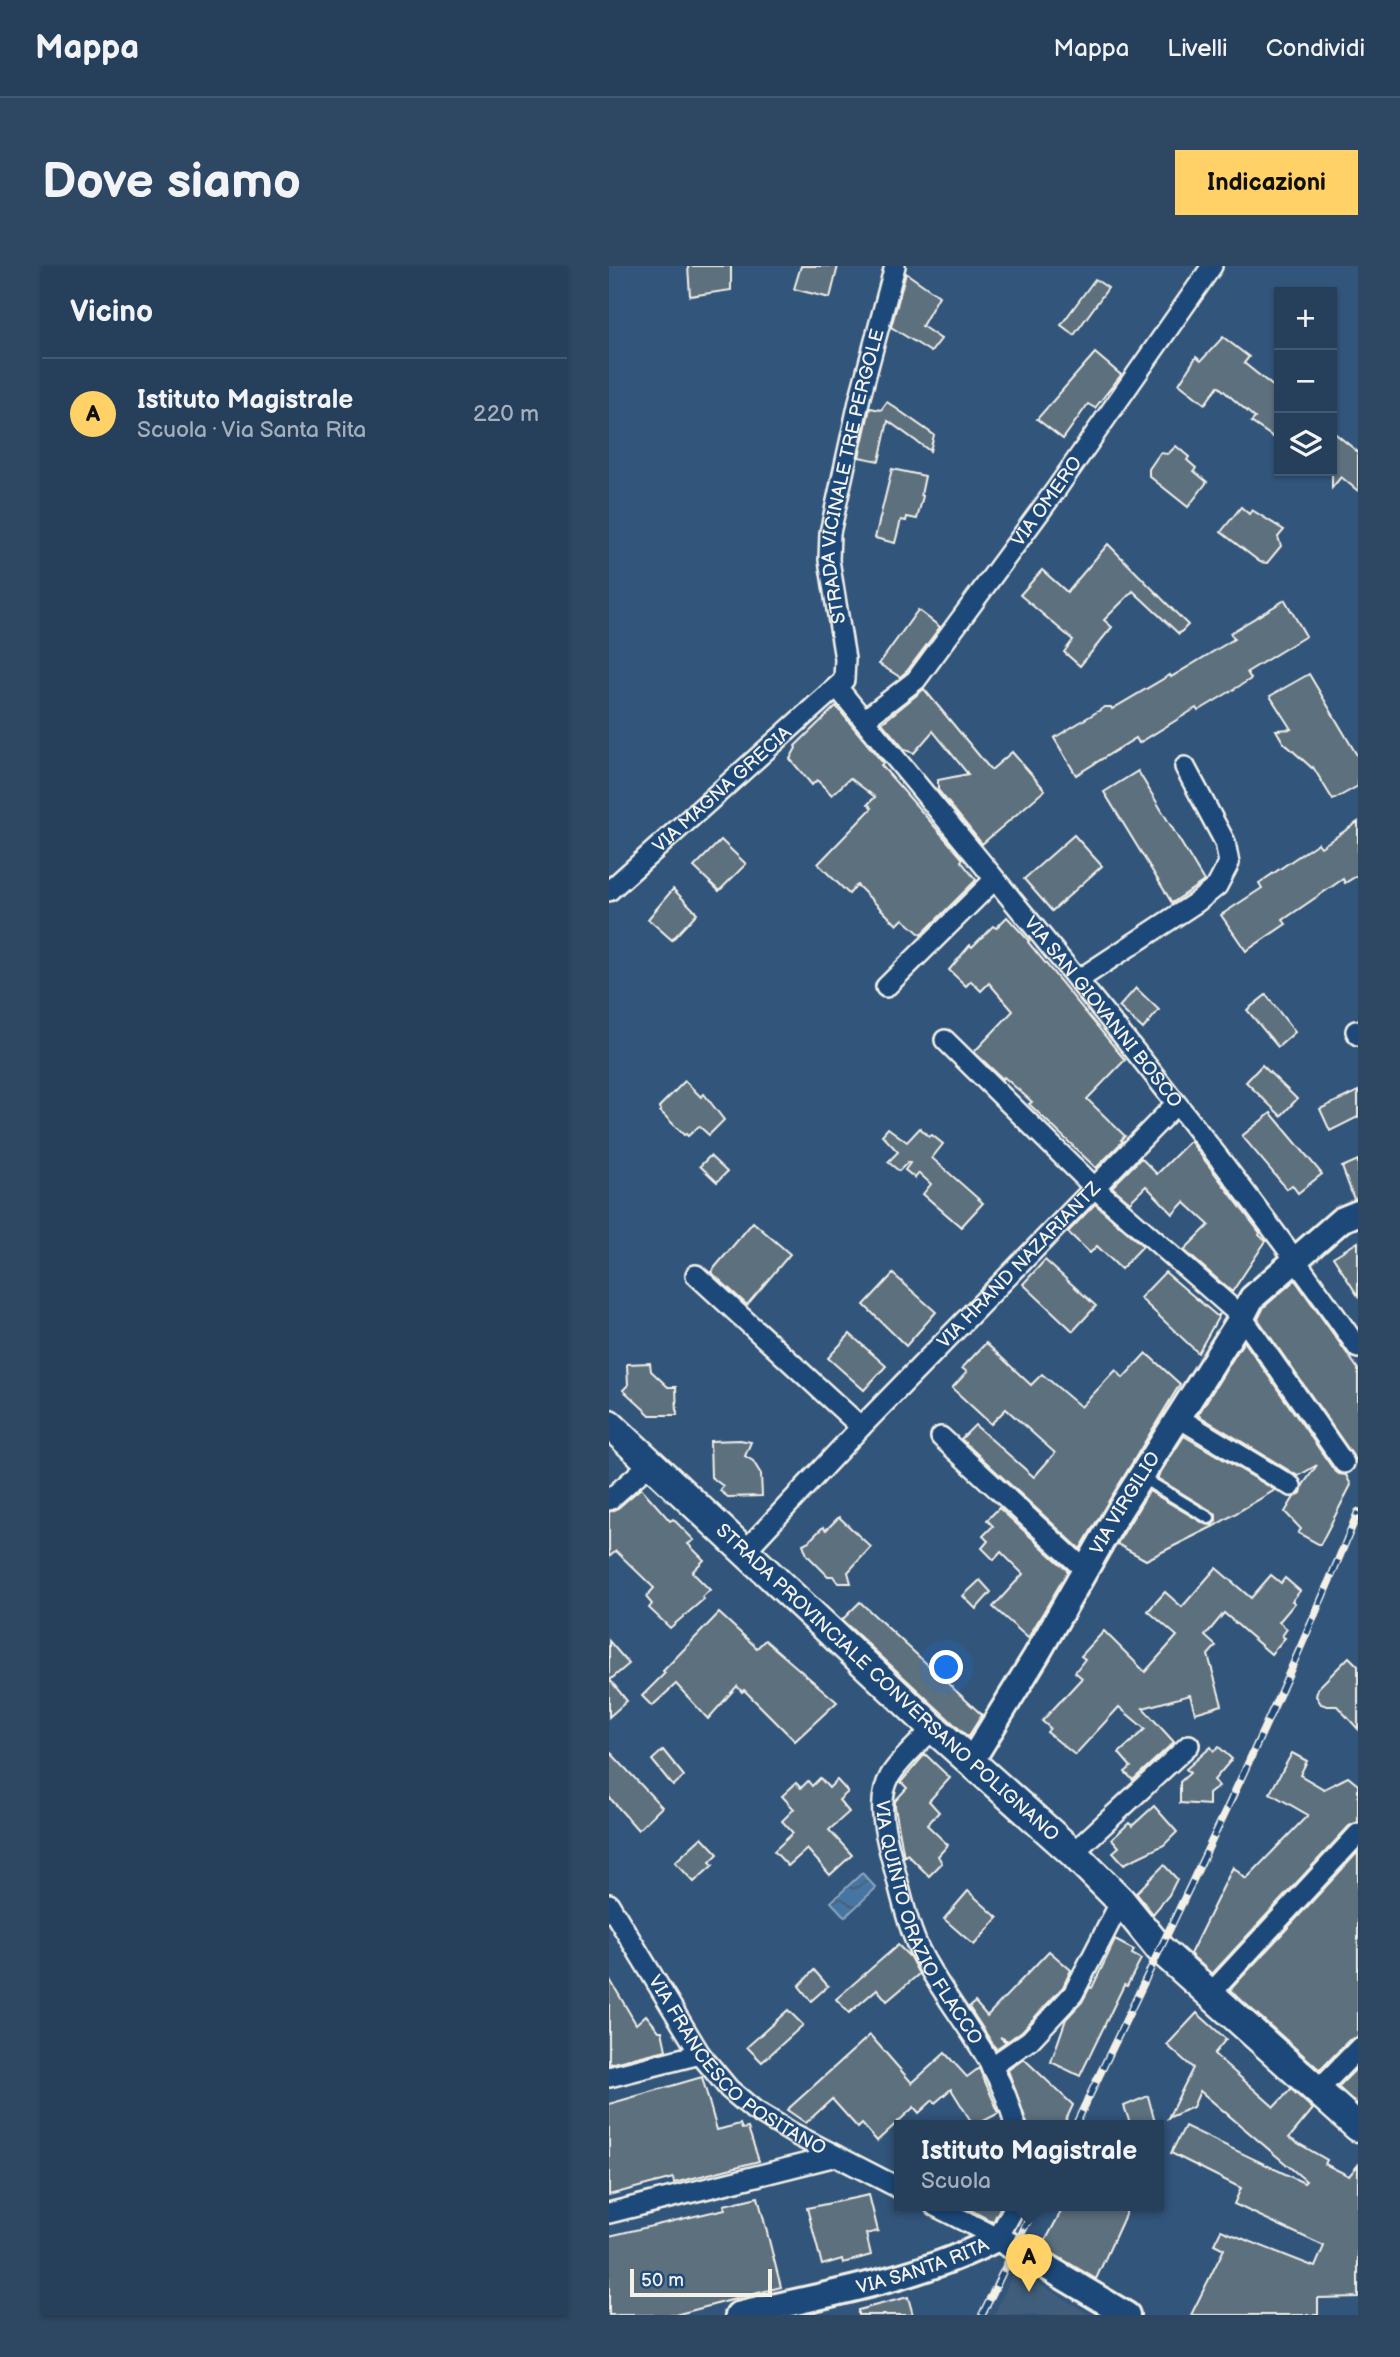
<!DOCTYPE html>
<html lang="it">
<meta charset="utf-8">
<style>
body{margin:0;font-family:"Balsamiq Sans",sans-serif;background:#2e4762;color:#f1f3f6}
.controls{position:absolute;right:21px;top:21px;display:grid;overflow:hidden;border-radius:0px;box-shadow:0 2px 5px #0004}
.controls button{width:63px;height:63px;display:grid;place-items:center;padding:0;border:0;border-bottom:2px solid #425972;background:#26405c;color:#f1f3f6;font:35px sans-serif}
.scale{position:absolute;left:21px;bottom:18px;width:142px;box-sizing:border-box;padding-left:7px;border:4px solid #f4f1e8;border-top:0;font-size:19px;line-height:24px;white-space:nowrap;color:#f4f1e8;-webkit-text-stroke:5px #1f4a7a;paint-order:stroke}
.you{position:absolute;left:338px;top:1402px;width:24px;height:24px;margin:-18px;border:5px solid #fff;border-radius:50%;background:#1a73e8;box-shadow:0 0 0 10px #1a73e833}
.badge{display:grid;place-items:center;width:46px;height:46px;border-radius:50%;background:#ffd166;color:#111;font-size:23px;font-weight:700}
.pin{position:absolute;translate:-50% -58px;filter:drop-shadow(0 2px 4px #0008)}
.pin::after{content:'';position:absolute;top:37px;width:24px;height:21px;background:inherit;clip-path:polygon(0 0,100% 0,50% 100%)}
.popup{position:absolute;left:285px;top:1854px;width:270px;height:91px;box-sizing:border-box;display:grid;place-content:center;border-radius:0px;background:#26405c;filter:drop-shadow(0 2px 5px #0005);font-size:23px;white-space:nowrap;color:#a4afbb}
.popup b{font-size:26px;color:#f1f3f6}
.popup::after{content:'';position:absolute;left:50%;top:100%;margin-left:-14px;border:14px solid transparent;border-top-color:#26405c}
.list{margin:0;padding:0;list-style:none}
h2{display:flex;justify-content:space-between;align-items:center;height:91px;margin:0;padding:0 28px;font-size:30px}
h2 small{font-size:23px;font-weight:400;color:#a4afbb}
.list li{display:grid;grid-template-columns:46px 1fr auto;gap:21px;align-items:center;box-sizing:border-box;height:112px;padding:0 28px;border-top:2px solid #425972}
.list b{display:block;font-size:26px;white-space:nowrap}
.list p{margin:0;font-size:23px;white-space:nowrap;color:#a4afbb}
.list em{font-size:23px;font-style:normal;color:#a4afbb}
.icon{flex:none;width:38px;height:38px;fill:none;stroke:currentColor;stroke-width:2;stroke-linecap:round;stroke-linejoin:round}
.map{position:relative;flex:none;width:749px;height:2049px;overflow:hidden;border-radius:0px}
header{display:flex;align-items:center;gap:42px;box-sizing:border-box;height:98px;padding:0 35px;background:#26405c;border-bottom:2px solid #425972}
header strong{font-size:33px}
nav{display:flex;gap:38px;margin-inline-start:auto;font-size:24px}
.intro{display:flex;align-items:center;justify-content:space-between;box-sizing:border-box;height:168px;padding:0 42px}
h1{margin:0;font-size:49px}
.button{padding:18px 32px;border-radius:0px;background:#ffd166;color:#111;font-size:24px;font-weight:700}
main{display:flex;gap:42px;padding:0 42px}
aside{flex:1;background:#26405c;border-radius:0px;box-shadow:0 2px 5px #0004}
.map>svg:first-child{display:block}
.built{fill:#3f5d7c}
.water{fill:url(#water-waves);stroke:#8ca6bd;stroke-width:2}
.building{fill:#5d6f7e;stroke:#f4f1e8;stroke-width:2}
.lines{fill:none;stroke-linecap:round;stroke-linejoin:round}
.service-casing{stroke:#f4f1e8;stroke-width:15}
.minor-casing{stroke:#f4f1e8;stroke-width:24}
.tertiary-casing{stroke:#f4f1e8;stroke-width:30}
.secondary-casing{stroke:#f4f1e8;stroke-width:33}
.service{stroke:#1f4a7a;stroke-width:10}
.minor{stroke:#1f4a7a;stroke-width:19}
.tertiary{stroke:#1f4a7a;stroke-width:24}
.secondary{stroke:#1f4a7a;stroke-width:28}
.rail-casing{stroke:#f4f1e8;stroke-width:8}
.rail{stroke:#1f4a7a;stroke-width:5;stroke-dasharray:16;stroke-linecap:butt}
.labels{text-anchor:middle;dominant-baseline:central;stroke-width:5;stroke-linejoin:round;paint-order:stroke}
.street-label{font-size:19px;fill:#f4f1e8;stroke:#1f4a7a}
</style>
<header>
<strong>Mappa</strong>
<nav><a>Mappa</a><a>Livelli</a><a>Condividi</a></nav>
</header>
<div class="intro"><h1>Dove siamo</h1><a class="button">Indicazioni</a></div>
<main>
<aside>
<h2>Vicino<small></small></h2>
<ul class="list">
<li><span class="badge">A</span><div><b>Istituto Magistrale</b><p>Scuola · Via Santa Rita</p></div><em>220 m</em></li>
</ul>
</aside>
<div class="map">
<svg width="749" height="2049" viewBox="0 0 749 2049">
<defs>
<pattern id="water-waves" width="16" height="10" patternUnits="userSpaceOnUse" patternTransform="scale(1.75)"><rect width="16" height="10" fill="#4674a1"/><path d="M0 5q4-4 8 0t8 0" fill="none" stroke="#485e74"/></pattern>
</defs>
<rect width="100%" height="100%" fill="#32557b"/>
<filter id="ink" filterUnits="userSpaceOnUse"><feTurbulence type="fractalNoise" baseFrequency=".0143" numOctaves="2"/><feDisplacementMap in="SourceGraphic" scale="14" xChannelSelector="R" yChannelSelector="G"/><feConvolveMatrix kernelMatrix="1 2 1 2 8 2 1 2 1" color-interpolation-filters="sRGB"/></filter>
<g filter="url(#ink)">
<polygon class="built" points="406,2003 482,2049 385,2049"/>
<polygon class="water" points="253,1607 267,1622 236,1651 222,1636"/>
<g class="building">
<polygon points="79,0 122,0 122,24 81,30"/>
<polygon points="192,0 229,0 221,32 185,23"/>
<polygon points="297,7 330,30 313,60 332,73 322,86 282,61"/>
<polygon points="486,13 499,22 465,69 452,59"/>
<polygon points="614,71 640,91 635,97 670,125 670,175 642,156 646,152 609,120 596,138 570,118 587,91 592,95"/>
<polygon points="486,87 512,109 486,142 479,138 454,173 428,153"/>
<polygon points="278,136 325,169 321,185 279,155 270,195 250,191 261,142 272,144"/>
<polygon points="723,165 749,186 749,225 732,211 723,222"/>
<polygon points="567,180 580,191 578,194 587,202 585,205 598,216 579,241 540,210 540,203 551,187 559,188"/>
<polygon points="283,203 316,210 312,229 314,230 308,253 298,251 297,255 292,254 286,277 266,272"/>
<polygon points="632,241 640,248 643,244 675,264 669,271 672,280 658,297 651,296 612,266"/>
<polygon points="499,278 579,359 570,368 524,325 495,354 503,361 471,400 455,386 464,374 411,329 433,304 458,326"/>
<polygon points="676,334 697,370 638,406 642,413 589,445 587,442 530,477 527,472 467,509 445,472 496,441 502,441 503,443 561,409 562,411 625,373 621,367"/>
<polygon points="309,344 331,361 298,405 291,411 270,398"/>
<polygon points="700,408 749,491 749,520 724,534 704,501 703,502 674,476 667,464 682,463 661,430"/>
<polygon points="315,423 382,504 403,486 436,524 373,578 329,524 329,514 359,508 324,465 305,487 296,484 273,457"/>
<polygon points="227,440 274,497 272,499 354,593 352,595 367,614 312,669 294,653 288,659 248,619 240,628 209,598 263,542 259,538 266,531 241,512 223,529 208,514 203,519 181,493 187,482 186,480"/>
<polygon points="529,505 595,615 563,637 495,526"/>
<polygon points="749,556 749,609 736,617 734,613 674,654 677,658 637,685 612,649 653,622 650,617 709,577 712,581"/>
<polygon points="465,569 493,600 443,645 415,613"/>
<polygon points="112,574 137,598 110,625 85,601"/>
<polygon points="64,623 88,647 63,674 39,653"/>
<polygon points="398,651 420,675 419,676 516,794 478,833 516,870 512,874 514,875 487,902 420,838 423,836 395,811 394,813 365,786 404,745 380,717 372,725 362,715 357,720 340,704 361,679 363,681 384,660 387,662"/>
<polygon points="527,722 550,744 534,763 510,741"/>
<polygon points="657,729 686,766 669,781 638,744"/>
<polygon points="653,799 688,833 672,850 637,816"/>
<polygon points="76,815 92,831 95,828 115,854 100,869 90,860 79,870 77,868 75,869 51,845 52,844 50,841"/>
<polygon points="749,825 749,851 721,865 711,843"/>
<polygon points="662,847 713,908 689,927 683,919 678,923 633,870"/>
<polygon points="279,862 298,876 311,862 320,871 323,869 334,878 323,892 374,937 352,961 314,928 322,918 310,907 306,912 296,904 301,897 299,896 290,905 279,896 289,886 273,869"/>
<polygon points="581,875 651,967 650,969 657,975 623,1026 575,984 600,959 575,936 564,948 537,920 521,936 503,921 532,892 548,908"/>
<polygon points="101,890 118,906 108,916 91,900"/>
<polygon points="749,894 749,932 745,933 733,901"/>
<polygon points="486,938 534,980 512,1003 488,980 481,987 459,966"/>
<polygon points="144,956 181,988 138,1039 102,1006"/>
<polygon points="749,976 749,1030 724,991"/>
<polygon points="436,994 487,1040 464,1065 414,1018"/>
<polygon points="556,1006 608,1050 611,1048 589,1087 531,1032"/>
<polygon points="284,1008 327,1046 297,1080 255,1039"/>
<polygon points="686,1014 749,1103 749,1191 747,1194 649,1053 655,1041"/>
<polygon points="241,1068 277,1100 255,1124 219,1092"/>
<polygon points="635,1075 725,1204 730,1208 737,1209 742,1219 711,1279 689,1267 692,1263 676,1246 685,1231 692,1227 694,1219 708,1199 689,1210 589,1149"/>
<polygon points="377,1077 422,1119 433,1108 472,1141 507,1104 514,1112 537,1087 571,1118 471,1283 352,1173 366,1159 425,1211 446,1187 397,1143 382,1158 343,1122 358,1106 353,1102"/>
<polygon points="41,1097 42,1105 59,1121 67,1121 68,1149 41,1149 14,1124 19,1119 18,1098"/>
<polygon points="575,1170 666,1224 605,1260 537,1294 508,1278 540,1225 596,1258 603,1259 607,1255 607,1249 604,1246 548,1212"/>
<polygon points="131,1174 142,1176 136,1190 144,1195 152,1208 153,1230 119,1231 111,1225 114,1220 102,1211 101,1175"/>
<polygon points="32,1222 61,1255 64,1253 85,1274 79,1278 95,1294 83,1306 101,1324 93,1331 95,1333 61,1362 40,1342 43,1338 37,1331 45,1322 7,1285 0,1291 0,1246 8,1243"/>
<polygon points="390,1242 459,1305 419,1372 384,1341 414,1308 392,1286 385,1294 373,1282 379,1275 374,1270 384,1260 378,1254"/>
<polygon points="230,1251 262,1281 239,1306 242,1317 229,1317 224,1310 219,1310 198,1289 194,1278 200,1275 214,1261 217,1264"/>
<polygon points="607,1302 642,1332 662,1309 672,1317 676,1312 691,1325 683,1335 686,1337 670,1356 678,1363 673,1370 676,1372 662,1388 615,1347 596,1370 607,1380 599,1389 613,1439 586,1447 581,1429 534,1442 565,1476 524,1514 516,1506 522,1501 510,1487 536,1463 510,1441 466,1489 438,1466 441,1462 433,1455 473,1412 466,1406 476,1393 472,1390 495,1365 536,1406 568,1370 539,1345 556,1326 573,1341"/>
<polygon points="371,1314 382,1326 367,1343 354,1330"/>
<polygon points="251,1336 373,1449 359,1471 233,1354"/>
<polygon points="110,1347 148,1382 156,1374 228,1436 186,1475 135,1424 133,1426 128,1420 99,1453 67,1418 43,1440 33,1430 56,1407 54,1405"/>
<polygon points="0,1375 20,1398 1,1414 18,1435 0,1451"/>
<polygon points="740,1391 749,1400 749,1463 728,1440 718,1440 712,1438 707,1430 709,1422"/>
<polygon points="602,1481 605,1485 610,1481 623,1493 605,1514 610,1520 600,1528 600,1539 571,1537 571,1516 581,1507 577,1503"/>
<polygon points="54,1484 75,1510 64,1520 43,1494"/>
<polygon points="0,1485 53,1541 29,1564 0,1531"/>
<polygon points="683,1487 698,1495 691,1509 715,1523 739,1511 749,1519 749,1556 740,1560 603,1708 581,1688 624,1601 637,1613 699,1549 661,1527"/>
<polygon points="316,1488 341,1512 320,1535 330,1546 318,1559 339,1579 329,1590 333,1597 320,1610 298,1588 295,1591 286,1541 286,1535 298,1522 292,1516"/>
<polygon points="211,1512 220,1522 228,1514 239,1526 230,1534 240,1546 220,1564 243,1589 221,1609 198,1583 179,1600 165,1585 184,1567 173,1555 185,1543 173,1530 187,1517 192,1522 199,1515 203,1520"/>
<polygon points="545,1540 568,1566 555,1579 515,1598 504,1586 510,1581 503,1573 520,1557 523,1560"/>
<polygon points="93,1571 109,1588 101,1596 104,1599 85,1616 66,1596"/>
<polygon points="749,1586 749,1771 740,1774 711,1804 621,1724"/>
<polygon points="555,1599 568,1613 560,1629 544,1648 527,1627"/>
<polygon points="359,1625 389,1652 365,1679 335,1653"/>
<polygon points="506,1674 525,1684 523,1688 532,1693 518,1720 515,1719 471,1810 442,1796 457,1753 473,1736 481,1721 483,1722"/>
<polygon points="289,1679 301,1691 310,1708 278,1735 268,1723 240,1747 227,1733"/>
<polygon points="440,1685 462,1704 454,1721 413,1765 399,1775 391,1771 397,1776 387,1783 360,1741 366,1736 378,1750"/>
<polygon points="205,1704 219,1720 202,1735 190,1720"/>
<polygon points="0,1712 27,1758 37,1749 50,1765 53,1765 57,1784 0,1798"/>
<polygon points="179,1744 194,1759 153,1796 138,1781"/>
<polygon points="588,1747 617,1773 605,1788 665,1841 682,1823 704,1843 680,1872 718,1894 716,1898 740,1910 749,1899 749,2031 709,2032 709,2049 582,2049 615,1983 605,1978 612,1964 706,2001 715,1980 625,1938 632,1922 562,1887 576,1860 695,1917 697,1915 591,1825 584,1841 559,1852 584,1802 558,1779"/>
<polygon points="261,1769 303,1817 336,1787 358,1811 370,1802 390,1847 365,1860 342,1823 326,1837 324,1834 310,1847 305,1841 268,1875 253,1858 249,1862 223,1833 197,1857 178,1844"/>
<polygon points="415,1793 464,1839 454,1860 419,1860 399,1804"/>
<polygon points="749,1801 749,1839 729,1821"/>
<polygon points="93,1811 108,1864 131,1858 133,1863 139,1862 150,1895 65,1917 64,1912 0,1929 0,1838"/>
<polygon points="539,1830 547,1860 522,1860 515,1840"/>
<polygon points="260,1929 269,1965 257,1968 262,1989 234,1997 233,1993 213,1999 198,1942"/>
<polygon points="149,1931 172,2021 66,2049 0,2049 0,1970 116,1943 115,1939"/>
<polygon points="354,1940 392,1940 384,1956"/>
<polygon points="455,1940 520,1940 487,2013 433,1981"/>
<polygon points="299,2031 304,2049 249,2049 249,2044"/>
</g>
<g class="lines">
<defs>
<polyline id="service" points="532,1211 600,1252"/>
<g id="minor">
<path id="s1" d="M228,421C405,638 589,851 749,1082"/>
<path id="s2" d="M255,454L307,414L446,225L603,0"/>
<path id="s3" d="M0,625L235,414L236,393L220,294L221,267L251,131L286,0"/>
<polyline points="469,714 588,636 608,620 620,597 616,576 576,501"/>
<polyline points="277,721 385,614"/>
<polyline points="747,765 749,769"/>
<polyline points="336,774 486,922 633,1051 735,1197"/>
<polyline points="87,1009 252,1161"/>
<polyline points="570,1152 682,1220"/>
<polyline points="332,1171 476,1304"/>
<polyline points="0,1234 42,1197"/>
<path id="s4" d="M136,1285L252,1161L567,838"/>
<path id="s5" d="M324,1462C311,1477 291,1493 281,1510C267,1535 276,1568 283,1594C292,1626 298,1661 314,1691C343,1746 393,1797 406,1860"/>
<polyline points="464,1587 580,1479"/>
<path id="s6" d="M0,1638L91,1788L120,1823L145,1844L185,1868L290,1922"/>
<polyline points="602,1727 749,1568"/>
<polyline points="382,1801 421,1774 464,1728 512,1635"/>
<polyline points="0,1811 91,1788"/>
<polyline points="709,1824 749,1783"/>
<polyline points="326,1940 389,1972 406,1940"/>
<polyline points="0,1947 227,1890"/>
</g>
<g id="tertiary">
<path id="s7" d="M363,1494L427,1390L510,1245L633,1051L643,1032L732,954L749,947"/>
<path id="s8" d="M129,2049C216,2028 309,2014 389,1972L518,2049"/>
</g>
<g id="secondary">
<path id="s9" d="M0,1158L324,1462L464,1587L512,1635L551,1683L749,1861"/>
</g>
</defs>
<use href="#service" class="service-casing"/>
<use href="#minor" class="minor-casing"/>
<use href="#tertiary" class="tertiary-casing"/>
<use href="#secondary" class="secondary-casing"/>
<use href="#service" class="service"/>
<use href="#minor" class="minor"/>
<use href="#tertiary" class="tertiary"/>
<use href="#secondary" class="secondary"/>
<defs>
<g id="rail">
<path d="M466,1860C563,1657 664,1455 749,1246"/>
<polyline points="373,2049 426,1940"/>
</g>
</defs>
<use href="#rail" class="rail-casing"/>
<use href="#rail" class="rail"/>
</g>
</g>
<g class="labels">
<g class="street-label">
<text stroke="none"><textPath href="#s3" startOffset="523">STRADA VICINALE TRE PERGOLE</textPath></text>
<text stroke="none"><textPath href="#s2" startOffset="287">VIA OMERO</textPath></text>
<text stroke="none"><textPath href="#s3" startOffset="152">VIA MAGNA GRECIA</textPath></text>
<text stroke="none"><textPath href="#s1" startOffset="420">VIA SAN GIOVANNI BOSCO</textPath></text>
<text stroke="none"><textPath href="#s4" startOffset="396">VIA HRAND NAZARIANTZ</textPath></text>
<text stroke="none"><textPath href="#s7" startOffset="299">VIA VIRGILIO</textPath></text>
<text stroke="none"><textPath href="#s9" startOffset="380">STRADA PROVINCIALE CONVERSANO POLIGNANO</textPath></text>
<text stroke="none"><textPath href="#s5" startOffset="222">VIA QUINTO ORAZIO FLACCO</textPath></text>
<text stroke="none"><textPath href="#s6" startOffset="210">VIA FRANCESCO POSITANO</textPath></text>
<text stroke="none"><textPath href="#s8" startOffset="191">VIA SANTA RITA</textPath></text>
</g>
</g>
</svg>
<div class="controls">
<button>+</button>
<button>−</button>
<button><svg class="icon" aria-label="layers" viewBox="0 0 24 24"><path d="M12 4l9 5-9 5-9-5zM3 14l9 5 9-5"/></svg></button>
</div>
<div class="scale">50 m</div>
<div class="you"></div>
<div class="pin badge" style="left:420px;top:2026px">A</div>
<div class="popup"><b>Istituto Magistrale</b>Scuola</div>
</div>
</main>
